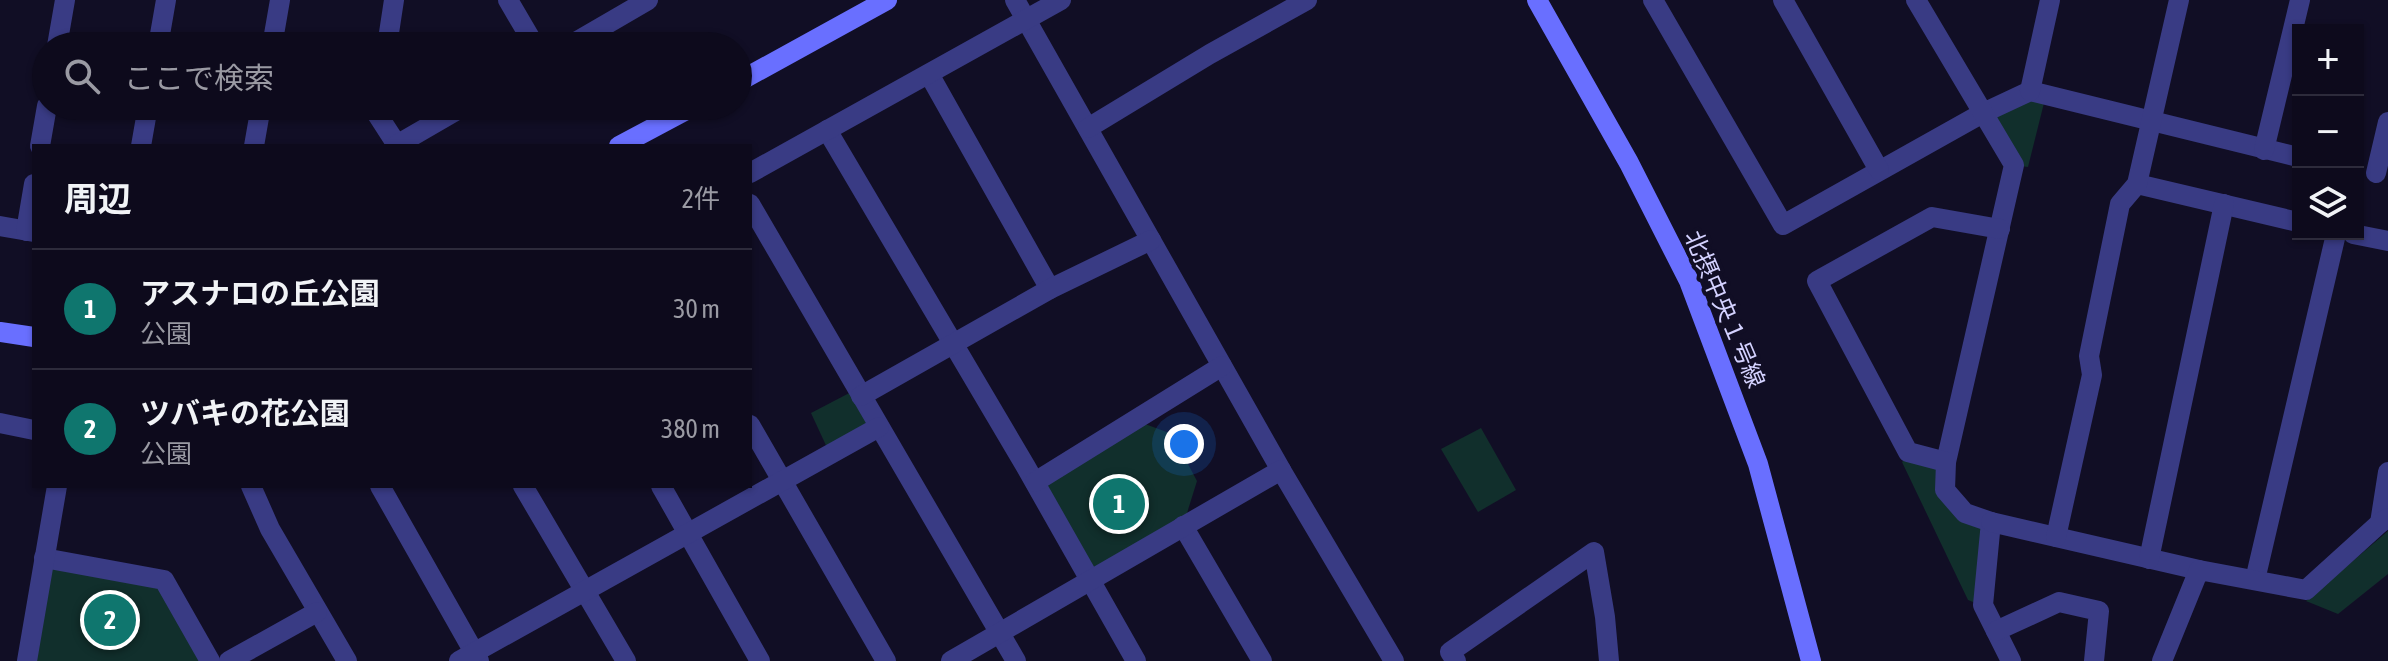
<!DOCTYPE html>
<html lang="ja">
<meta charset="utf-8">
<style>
body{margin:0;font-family:"Asap Condensed","Noto Sans JP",sans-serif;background:#161325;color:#f1f3f6}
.controls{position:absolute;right:24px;top:24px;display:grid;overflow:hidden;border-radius:0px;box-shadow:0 2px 6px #0004}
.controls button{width:72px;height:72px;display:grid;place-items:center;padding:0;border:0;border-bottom:2px solid #2d2b3b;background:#0d0a1c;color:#f1f3f6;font:40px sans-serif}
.you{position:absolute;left:1184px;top:444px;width:28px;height:28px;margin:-20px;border:6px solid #fff;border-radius:50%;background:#1a73e8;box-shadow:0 0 0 12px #1a73e833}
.badge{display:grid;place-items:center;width:52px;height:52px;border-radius:50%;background:#0f766e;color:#fff;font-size:26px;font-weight:700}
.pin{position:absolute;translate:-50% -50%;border:4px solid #fff;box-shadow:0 2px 8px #0006}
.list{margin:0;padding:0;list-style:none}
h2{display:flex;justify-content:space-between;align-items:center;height:104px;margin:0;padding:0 32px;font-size:34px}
h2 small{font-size:26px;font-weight:400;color:#9a9aa3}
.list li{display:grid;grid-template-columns:52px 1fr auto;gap:24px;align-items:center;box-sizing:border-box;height:120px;padding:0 32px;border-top:2px solid #2d2b3b}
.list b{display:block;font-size:30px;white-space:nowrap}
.list p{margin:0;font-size:26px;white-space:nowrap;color:#9a9aa3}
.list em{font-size:26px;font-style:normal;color:#9a9aa3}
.icon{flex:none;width:44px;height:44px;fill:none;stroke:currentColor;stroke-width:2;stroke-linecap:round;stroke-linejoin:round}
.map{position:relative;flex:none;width:2388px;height:661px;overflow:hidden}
.search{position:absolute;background:#0d0a1c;box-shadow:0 2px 6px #0004;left:32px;top:32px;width:720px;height:88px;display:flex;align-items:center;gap:20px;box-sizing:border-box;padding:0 28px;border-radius:44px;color:#9a9aa3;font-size:30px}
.panel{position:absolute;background:#0d0a1c;box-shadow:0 2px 6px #0004;left:32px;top:144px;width:720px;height:344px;border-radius:0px}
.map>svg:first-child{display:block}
.green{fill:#112f2c}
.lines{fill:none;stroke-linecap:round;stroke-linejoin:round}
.street{stroke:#393b84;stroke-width:20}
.secondary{stroke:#696fff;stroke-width:20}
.labels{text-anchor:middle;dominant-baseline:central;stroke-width:8;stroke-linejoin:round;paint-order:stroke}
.street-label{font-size:24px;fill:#d4d2ff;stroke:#110e25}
</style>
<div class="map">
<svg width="2388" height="661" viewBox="0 0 2388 661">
<rect width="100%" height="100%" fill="#110e25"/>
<g class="green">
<polygon points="2046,95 2028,167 2014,165 1981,114"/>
<polygon points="857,389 873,417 830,454 811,413"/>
<polygon points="1137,421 1172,434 1197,481 1183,526 1091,580 1035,482"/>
<polygon points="1481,428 1516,490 1478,512 1441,449"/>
<polygon points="1907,457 1939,465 1940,489 1987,525 1978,604 1968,600 1902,462"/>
<polygon points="2388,531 2388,574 2338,614 2306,601"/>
<polygon points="44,558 164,580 210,661 27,661"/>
</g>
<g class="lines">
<g class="street">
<polyline points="508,0 535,46"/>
<polyline points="1015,0 1281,470"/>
<polyline points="1653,0 1783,225 1981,114 2030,91 2298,157"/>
<polyline points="1783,0 1879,170"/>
<polyline points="1916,0 2014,165 1946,462"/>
<polyline points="57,46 65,0"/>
<polyline points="158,46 166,0"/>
<polyline points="272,46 280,0"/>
<polyline points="387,46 394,0"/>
<polyline points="569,46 648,0"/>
<polyline points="929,74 1050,289"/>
<polyline points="2030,91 2050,0"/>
<polyline points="378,106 377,114 397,145"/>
<polyline points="1088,128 1210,54 1307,0"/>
<polyline points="827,130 1026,467 1136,661"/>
<polyline points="40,146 47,106"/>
<polyline points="141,146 148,106"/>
<polyline points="254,146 261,106"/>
<polyline points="395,146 464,106"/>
<polyline points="2264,150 2300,0"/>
<polyline points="750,173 1061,0"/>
<polyline points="2376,173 2388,122"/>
<polyline points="2137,184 2298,222"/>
<polyline points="750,204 1016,661"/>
<polyline points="0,226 34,232"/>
<polyline points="2000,229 1932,217 1817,281 1908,452 1946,462 1945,490 1965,513 1991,522 1983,605 2011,661"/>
<polyline points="26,231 34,184"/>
<polyline points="2353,234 2388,241"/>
<polyline points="861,396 1050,289 1151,240"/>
<polyline points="0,423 34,430"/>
<polyline points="750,425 886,661"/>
<polyline points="1035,482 1222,366"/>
<polyline points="251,486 270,529 347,661"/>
<polyline points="380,486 479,661"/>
<polyline points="523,486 626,661"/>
<polyline points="661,486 760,661"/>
<polyline points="1991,522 2199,570"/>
<polyline points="2380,523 2388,472"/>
<polyline points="1183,526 1262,661"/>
<polyline points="2056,537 2092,375 2089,356 2120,204 2137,184 2179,0"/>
<polyline points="44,558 164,580 210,661"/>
<polyline points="2149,559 2224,204"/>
<polyline points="2255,580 2336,234"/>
<polyline points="1996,631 2059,602 2099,611 2094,661"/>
<polyline points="27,661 57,486"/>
<polyline points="229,661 317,612"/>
<polyline points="459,661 879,427"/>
<polyline points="951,661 1281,470 1394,661"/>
<polyline points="1456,661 1450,652 1594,552 1605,617 1609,661"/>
<polyline points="2162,661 2199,570 2306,590 2380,523 2388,518"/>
</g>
<g class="secondary">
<polyline points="1537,0 1629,163 1689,281 1758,464 1811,661"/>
<polyline points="738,82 887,0"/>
<polyline points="619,146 694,106"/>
<polyline points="0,332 34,337"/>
</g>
</g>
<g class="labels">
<g class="street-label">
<text transform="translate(1725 309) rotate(67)">北摂中央１号線</text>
</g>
</g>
</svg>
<div class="controls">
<button>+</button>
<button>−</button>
<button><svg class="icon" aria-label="layers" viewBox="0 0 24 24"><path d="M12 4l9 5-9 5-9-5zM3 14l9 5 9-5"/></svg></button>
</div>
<div class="you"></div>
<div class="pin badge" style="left:1119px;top:504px">1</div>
<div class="pin badge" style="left:110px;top:620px">2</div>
<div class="search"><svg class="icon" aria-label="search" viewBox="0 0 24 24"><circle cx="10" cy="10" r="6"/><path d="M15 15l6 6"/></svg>ここで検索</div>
<section class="panel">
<h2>周辺<small>2件</small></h2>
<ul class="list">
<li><span class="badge">1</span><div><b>アスナロの丘公園</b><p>公園</p></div><em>30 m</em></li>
<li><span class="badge">2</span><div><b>ツバキの花公園</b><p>公園</p></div><em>380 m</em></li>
</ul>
</section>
</div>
